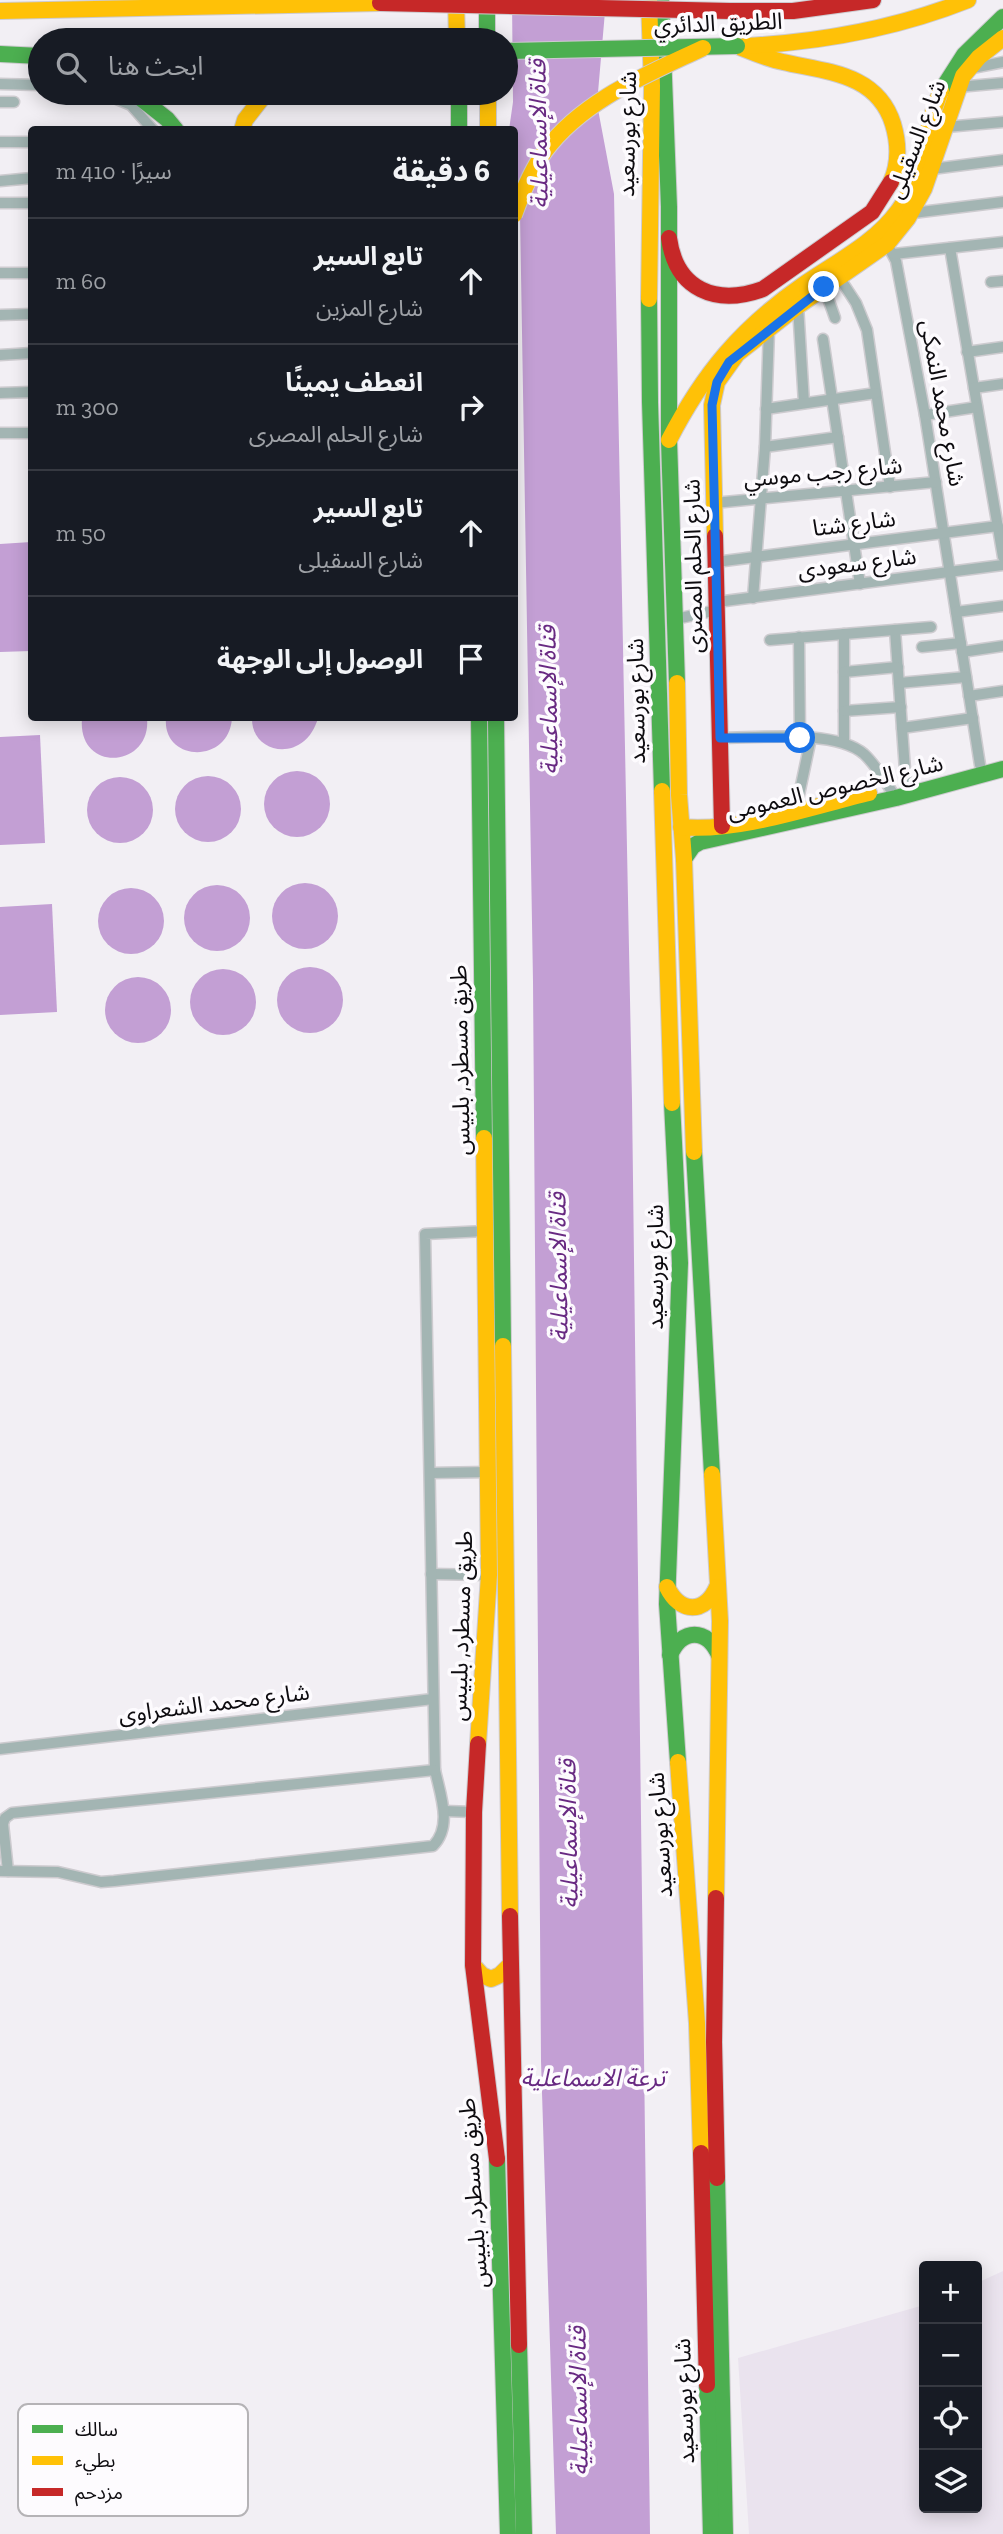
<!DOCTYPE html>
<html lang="ar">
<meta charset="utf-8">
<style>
body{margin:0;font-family:"Zilla Slab","Noto Sans Arabic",serif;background:#20242c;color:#f1f3f6;direction:rtl}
.controls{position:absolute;right:21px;bottom:21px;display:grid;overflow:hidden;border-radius:7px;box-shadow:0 4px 18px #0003}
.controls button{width:63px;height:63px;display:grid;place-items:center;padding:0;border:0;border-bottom:2px solid #363941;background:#171b24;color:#f1f3f6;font:35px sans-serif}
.stop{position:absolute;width:21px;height:21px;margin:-16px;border:5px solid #1a73e8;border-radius:50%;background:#fff}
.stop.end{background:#1a73e8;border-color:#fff;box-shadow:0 2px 7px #0008}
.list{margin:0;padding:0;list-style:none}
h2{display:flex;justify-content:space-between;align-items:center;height:91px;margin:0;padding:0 28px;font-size:30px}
h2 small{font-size:23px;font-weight:400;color:#9ea1a6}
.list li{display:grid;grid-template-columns:46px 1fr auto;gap:21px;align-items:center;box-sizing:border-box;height:126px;padding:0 28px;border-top:2px solid #363941}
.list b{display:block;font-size:26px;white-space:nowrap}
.list p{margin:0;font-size:23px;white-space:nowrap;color:#9ea1a6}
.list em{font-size:23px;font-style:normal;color:#9ea1a6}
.icon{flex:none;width:38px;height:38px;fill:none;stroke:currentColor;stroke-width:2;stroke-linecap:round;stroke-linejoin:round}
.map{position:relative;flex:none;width:1003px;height:2534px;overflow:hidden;direction:ltr}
.search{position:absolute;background:#171b24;box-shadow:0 4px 18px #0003;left:28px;top:28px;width:490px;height:77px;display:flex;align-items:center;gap:18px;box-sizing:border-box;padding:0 24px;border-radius:38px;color:#9ea1a6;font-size:26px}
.panel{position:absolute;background:#171b24;box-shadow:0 4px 18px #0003;left:28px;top:126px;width:490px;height:595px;border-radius:7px;direction:rtl}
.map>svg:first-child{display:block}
.built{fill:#eae3ee}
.water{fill:#c39fd4}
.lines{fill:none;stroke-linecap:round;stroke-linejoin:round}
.street-casing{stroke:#cdcbcf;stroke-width:13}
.fast-casing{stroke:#cdcbcf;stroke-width:18}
.slow-casing{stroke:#cdcbcf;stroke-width:18}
.jam-casing{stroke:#cdcbcf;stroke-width:18}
.street{stroke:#a3b5b3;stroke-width:10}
.fast{stroke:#4caf50;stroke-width:16}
.slow{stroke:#ffc107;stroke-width:16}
.jam{stroke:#c62828;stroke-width:16}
.fast-bridge-casing{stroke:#cdcbcf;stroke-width:18;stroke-linecap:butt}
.slow-bridge-casing{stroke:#cdcbcf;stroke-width:18;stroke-linecap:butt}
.jam-bridge-casing{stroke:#cdcbcf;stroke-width:18;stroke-linecap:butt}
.fast-bridge{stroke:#4caf50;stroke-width:16}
.slow-bridge{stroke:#ffc107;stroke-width:16}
.jam-bridge{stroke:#c62828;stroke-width:16}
.route{stroke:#1a73e8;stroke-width:9}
.labels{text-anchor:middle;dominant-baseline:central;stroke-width:7;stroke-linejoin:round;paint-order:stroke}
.street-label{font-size:23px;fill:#0d0b0f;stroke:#fdfbfe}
.water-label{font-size:24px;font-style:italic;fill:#682982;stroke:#fdfbfe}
.key{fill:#fdfbfe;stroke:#b5b3b6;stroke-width:2}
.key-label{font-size:19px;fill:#0d0b0f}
</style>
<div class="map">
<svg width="1003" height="2534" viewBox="0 0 1003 2534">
<rect width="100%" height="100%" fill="#f2eff4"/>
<polygon class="built" points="1003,2271 1003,2534 749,2534 738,2358 924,2305 924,2508 977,2508 977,2283"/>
<g class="water">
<polygon points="512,0 606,0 597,104 614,194 632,1100 650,2534 556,2534 541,2061 533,981 520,214 515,197 514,130 509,130 513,102"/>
<polygon points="31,542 31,651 0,652 0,544"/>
<path d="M82,718H147C152,768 77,774 82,718Z"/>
<path d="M166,718H232C229,765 162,762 166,718Z"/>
<path d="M252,718H318C305,764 251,755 252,718Z"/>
<polygon points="40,735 45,843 0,845 0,737"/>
<circle cx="297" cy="804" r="33"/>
<circle cx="208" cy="809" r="33"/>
<circle cx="120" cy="810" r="33"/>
<circle cx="305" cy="916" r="33"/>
<circle cx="217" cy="918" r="33"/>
<circle cx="131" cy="921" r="33"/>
<polygon points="52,904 57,1012 0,1015 0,907"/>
<circle cx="310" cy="1000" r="33"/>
<circle cx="223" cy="1002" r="33"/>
<circle cx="138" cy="1010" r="33"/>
</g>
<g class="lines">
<defs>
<g id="street">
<polyline points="968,69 1003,62"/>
<polyline points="0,84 40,85"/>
<polyline points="958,87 1003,83"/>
<polyline points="102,93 131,105 153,130"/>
<polyline points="0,102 14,102"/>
<polyline points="946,127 1003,122"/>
<polyline points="0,142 32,142"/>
<polyline points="932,169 1003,160"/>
<polyline points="0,181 32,178"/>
<polyline points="0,203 32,203"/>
<polyline points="913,213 1003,202"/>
<polyline points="887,244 896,261 925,415 980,765"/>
<polyline points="950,248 1003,557"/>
<polyline points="894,254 1003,242"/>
<polyline points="0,273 32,273"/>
<polyline points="839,277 856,303 867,330 890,487"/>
<polyline points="991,282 1003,281"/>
<polyline points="824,287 835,318"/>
<polyline points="798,306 804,403"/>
<polyline points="0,315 32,314"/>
<polyline points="823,339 860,584"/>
<polyline points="967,352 1003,347"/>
<polyline points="0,355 32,353"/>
<polyline points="974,388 1003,384"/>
<polyline points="0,393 32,392"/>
<polyline points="766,409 876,393"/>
<polyline points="925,415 977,407"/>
<polyline points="0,433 32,433"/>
<polyline points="765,447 838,437"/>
<polyline points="714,503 936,482"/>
<polyline points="716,562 998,526"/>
<polyline points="753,598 765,447 769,329"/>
<polyline points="717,602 1003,565"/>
<polyline points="956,612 1003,606"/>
<polyline points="676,619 717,610"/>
<polyline points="895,630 906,784"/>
<polyline points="844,634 844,743"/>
<polyline points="799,637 800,738"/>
<polyline points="770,640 931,627"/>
<polyline points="922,647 961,643"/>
<polyline points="962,652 1003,646"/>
<polyline points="844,672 898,667"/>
<polyline points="899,683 966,677"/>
<polyline points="969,696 1003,691"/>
<polyline points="844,711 901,707"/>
<polyline points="902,728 973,718"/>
<path d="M720,738C758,738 835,729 864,754C877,766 886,783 896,798"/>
<polyline points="796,809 811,738"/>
<polyline points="431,1473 487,1472"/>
<polyline points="431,1574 489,1575"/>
<polyline points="0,1749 433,1699"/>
<polyline points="444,1811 474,1812"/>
<path d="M0,1871L58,1872L101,1882L114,1881L433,1846C453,1826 440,1794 435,1770L425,1234L485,1231"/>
<polyline points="8,1871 3,1824 5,1818 12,1813 435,1770"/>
</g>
<g id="fast">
<polyline points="487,0 487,40"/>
<polyline points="661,0 669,207 669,440 677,683"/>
<polyline points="0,54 40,56"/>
<polyline points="941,91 964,55 1003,17"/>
<polyline points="134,93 167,119 176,130"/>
<polyline points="459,93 459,130"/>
<polyline points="649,299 650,402 662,791"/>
<polyline points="479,718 484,1138"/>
<polyline points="496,718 503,1346"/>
<polyline points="684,859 693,846 700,842 896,798 1003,769"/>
<polyline points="672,1103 680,1263 667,1604 678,1762"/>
<polyline points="694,1152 712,1474"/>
<path d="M670,1655C682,1628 707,1628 719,1655"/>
<polyline points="497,2159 508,2534"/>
<polyline points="717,2178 725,2534"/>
<polyline points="519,2345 524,2534"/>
<polyline points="707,2385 711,2534"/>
</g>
<g id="slow">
<polyline points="456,0 457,40"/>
<polyline points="649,0 652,86 649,299"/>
<polyline points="0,11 380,3"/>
<path d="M737,46C752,52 767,59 783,62C826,72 877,73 893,124C899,144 899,164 891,182"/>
<path d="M745,46C823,42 895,29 968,0"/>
<polyline points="488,93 488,130"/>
<polyline points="242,130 245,120 266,93"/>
<path d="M669,440C703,374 741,328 803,285C836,262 874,244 898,211C924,177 923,129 941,91"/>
<polyline points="715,536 712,405 717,382 737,354 798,306 887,244 908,218 924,189 963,76 979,57 1003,38"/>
<polyline points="677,683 679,795 684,859 694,1152"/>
<polyline points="662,791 672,1103"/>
<path d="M681,827C737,833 814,806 869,793"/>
<polyline points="503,1346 510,1916"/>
<polyline points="712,1474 720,1621 716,1898"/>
<path d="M667,1587C680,1614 705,1614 717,1587"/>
<polyline points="478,1744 489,1575 484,1138"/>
<polyline points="678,1762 697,2023 701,2153"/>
<polyline points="473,1965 482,1975 491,1979 500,1975 510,1965"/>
</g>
<g id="jam">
<polyline points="730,11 793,11 873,0"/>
<path d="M669,238C676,290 716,306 763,289L872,212L891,182"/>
<polyline points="715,536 722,826"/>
<polyline points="478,1744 474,1812 473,1965 497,2159"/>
<polyline points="716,1898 714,2042 717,2178"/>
<polyline points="510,1916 519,2345"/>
<polyline points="701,2153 707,2385"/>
</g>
</defs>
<use href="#street" class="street-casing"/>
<use href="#fast" class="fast-casing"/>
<use href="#slow" class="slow-casing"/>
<use href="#jam" class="jam-casing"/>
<use href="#street" class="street"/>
<use href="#fast" class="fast"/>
<use href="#slow" class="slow"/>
<use href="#jam" class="jam"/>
<defs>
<polyline id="fast-bridge" points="506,51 737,46"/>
<path id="slow-bridge" d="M514,215C522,193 531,171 545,151C583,100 646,75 703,48"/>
<polyline id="jam-bridge" points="380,3 730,11"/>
</defs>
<use href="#fast-bridge" class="fast-bridge-casing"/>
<use href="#slow-bridge" class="slow-bridge-casing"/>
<use href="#jam-bridge" class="jam-bridge-casing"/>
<use href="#fast-bridge" class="fast-bridge"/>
<use href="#slow-bridge" class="slow-bridge"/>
<use href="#jam-bridge" class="jam-bridge"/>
</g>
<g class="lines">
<polyline class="route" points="800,738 720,738 712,405 717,382 729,362 824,287"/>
</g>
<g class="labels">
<g class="street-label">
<text transform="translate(718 23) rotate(-2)">الطريق الدائري</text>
<text transform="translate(627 134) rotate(-89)">شارع بورسعيد</text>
<text transform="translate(916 139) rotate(-69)">شارع السقيلى</text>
<text transform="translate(943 403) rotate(80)">شارع محمد النمكى</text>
<text transform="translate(823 472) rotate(-5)">شارع رجب موسي</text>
<text transform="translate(854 523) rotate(-7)">شارع شتا</text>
<text transform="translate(857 563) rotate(-7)">شارع سعودى</text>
<text transform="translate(693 566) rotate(-91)">شارع الحلم المصرى</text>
<text transform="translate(636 701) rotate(-91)">شارع بورسعيد</text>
<text transform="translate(835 787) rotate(-13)">شارع الخصوص العمومى</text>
<text transform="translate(460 1060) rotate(-91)">طريق مسطرد, بلبيس</text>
<text transform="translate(655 1267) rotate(-90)">شارع بورسعيد</text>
<text transform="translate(461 1626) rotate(-88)">طريق مسطرد, بلبيس</text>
<text transform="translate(214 1703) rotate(-7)">شارع محمد الشعراوى</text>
<text transform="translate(660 1835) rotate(-94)">شارع بورسعيد</text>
<text transform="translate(473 2193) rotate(-94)">طريق مسطرد, بلبيس</text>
<text transform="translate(684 2401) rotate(-92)">شارع بورسعيد</text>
</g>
<g class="water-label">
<text transform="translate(538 134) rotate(-91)">قناة الإسماعيلية</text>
<text transform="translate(548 700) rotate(-91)">قناة الإسماعيلية</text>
<text transform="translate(558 1267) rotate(-91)">قناة الإسماعيلية</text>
<text transform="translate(568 1834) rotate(-91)">قناة الإسماعيلية</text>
<text x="593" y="2077">ترعة الاسماعلية</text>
<text transform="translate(578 2401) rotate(-91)">قناة الإسماعيلية</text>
</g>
</g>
<rect x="18" y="2404" width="230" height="112" rx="10" class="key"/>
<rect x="32" y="2425" width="31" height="8" fill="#4caf50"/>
<rect x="32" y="2456" width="31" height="9" fill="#ffc107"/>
<rect x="32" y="2488" width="31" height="8" fill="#c62828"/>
<g class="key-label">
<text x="75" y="2436">سالك</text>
<text x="75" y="2467">بطيء</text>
<text x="75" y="2499">مزدحم</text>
</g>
</svg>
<div class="controls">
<button>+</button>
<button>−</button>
<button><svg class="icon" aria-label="locate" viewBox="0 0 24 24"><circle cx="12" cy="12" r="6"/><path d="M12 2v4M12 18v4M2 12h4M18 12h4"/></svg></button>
<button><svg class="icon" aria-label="layers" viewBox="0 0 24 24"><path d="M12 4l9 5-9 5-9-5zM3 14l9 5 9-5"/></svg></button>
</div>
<div class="stop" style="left:800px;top:738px"></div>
<div class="stop end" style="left:824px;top:287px"></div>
<div class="search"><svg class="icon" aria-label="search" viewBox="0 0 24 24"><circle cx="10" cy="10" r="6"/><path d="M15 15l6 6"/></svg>ابحث هنا</div>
<section class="panel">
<h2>6 دقيقة<small>سيرًا · 410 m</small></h2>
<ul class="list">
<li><svg class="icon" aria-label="ahead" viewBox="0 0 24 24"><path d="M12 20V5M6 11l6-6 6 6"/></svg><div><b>تابع السير</b><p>شارع المزين</p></div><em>60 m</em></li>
<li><svg class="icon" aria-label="right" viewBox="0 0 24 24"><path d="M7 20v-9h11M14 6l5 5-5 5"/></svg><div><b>انعطف يمينًا</b><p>شارع الحلم المصرى</p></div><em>300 m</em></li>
<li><svg class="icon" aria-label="ahead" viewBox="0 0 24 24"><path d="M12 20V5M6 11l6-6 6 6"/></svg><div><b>تابع السير</b><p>شارع السقيلى</p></div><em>50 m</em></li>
<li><svg class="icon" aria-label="arrive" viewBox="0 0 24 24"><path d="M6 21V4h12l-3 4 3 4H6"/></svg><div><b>الوصول إلى الوجهة</b></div></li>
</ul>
</section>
</div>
